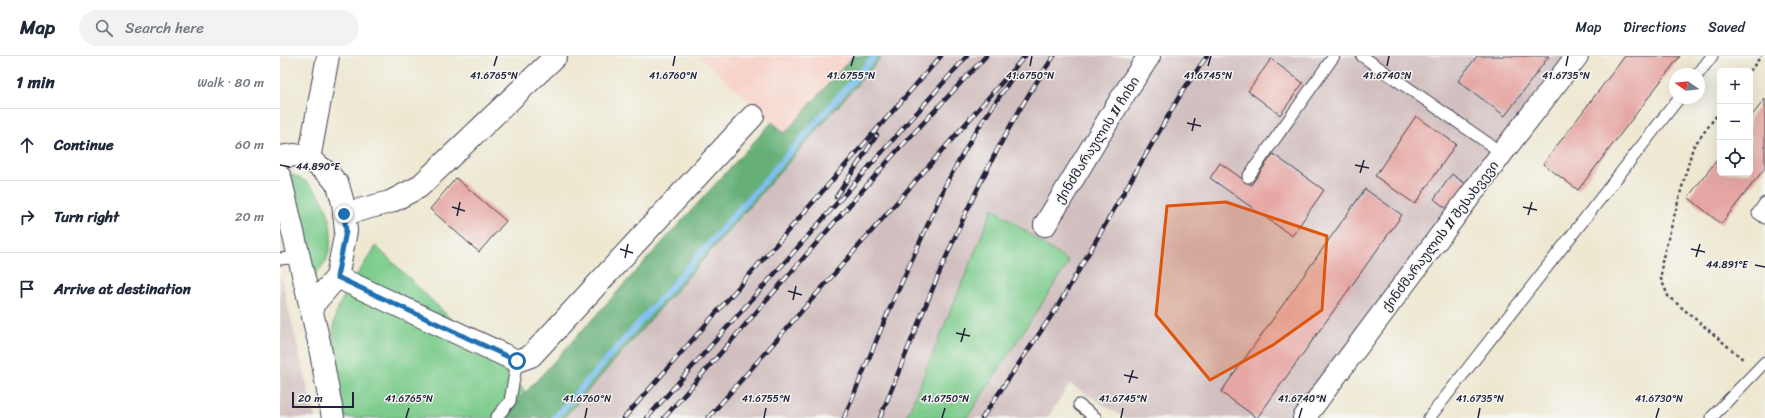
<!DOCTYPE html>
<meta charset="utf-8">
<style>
body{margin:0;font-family:Sriracha,"Noto Sans Georgian",sans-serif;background:#f2f2f3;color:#1f2937}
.controls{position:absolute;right:12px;top:12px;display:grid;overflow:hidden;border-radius:6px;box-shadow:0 4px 16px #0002}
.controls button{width:36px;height:36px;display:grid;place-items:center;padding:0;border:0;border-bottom:1px solid #e0e1e3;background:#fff;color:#1f2937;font:20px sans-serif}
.compass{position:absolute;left:1389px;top:12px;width:36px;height:36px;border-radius:50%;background:#fff;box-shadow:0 4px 16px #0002;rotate:284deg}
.scale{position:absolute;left:12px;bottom:10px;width:62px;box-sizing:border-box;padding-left:4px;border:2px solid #22223b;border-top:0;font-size:11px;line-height:14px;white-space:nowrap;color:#22223b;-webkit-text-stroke:3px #f6f6f2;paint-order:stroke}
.stop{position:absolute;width:12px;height:12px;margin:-9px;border:3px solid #1f6fb2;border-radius:50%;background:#fff}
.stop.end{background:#1f6fb2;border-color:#fff;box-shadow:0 1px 4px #0008}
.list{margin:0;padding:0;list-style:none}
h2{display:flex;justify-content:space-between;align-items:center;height:52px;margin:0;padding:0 16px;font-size:17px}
h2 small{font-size:13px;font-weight:400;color:#747a83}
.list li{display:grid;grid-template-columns:26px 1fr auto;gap:12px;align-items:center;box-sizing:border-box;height:72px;padding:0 16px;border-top:1px solid #e0e1e3}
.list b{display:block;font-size:15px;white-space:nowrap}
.list em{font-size:13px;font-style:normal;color:#747a83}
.icon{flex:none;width:22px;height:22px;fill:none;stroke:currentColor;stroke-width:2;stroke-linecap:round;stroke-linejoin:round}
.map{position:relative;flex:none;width:1485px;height:362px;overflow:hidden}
header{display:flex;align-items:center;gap:24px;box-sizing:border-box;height:56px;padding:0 20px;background:#fff;border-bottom:1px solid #e0e1e3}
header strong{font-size:19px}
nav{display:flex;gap:22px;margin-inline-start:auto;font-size:14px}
.search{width:280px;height:36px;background:#f2f2f3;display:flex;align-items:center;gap:10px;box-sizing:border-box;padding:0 14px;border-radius:22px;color:#747a83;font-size:15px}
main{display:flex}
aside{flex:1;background:#fff}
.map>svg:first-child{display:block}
.built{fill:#f7d1c8}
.industrial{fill:#d2bfc0}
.green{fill:#7dcc8c;stroke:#507764}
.forest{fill:#66b078;stroke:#44695a}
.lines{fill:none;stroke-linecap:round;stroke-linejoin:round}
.stream{stroke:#80bef3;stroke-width:6}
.building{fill:#e6a7a4}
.lane-casing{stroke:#414052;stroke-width:13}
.street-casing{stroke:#414052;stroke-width:24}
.secondary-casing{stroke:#414052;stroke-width:24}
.path{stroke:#414052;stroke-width:2.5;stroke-dasharray:3 3;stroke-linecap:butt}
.lane{stroke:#fff;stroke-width:11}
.street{stroke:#fff;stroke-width:22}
.secondary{stroke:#fff;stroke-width:22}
.rail-casing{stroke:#22223b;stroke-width:4.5}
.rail{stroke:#f6f6f2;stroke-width:3;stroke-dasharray:9;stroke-linecap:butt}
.route{stroke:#1f6fb2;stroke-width:5}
.marked{fill:#de560e;fill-opacity:0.2;stroke:#de560e;stroke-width:3;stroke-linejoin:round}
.ticks{fill:none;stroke:#22223b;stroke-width:1.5}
.labels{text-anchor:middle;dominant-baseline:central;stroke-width:3;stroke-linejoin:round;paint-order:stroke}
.street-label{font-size:13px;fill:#22223b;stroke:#f6f6f2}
.ticks-label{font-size:10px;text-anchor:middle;fill:#22223b;stroke:#f6f6f2;stroke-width:3;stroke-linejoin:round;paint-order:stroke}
</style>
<header>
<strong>Map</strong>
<div class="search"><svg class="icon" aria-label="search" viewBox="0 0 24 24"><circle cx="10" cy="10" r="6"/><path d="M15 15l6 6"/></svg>Search here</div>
<nav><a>Map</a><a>Directions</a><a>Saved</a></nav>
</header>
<main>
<aside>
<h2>1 min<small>Walk · 80 m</small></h2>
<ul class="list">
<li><svg class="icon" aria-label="ahead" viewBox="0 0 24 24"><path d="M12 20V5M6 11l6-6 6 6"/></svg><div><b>Continue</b></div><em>60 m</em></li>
<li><svg class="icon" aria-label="right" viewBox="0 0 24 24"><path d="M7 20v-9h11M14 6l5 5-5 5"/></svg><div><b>Turn right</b></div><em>20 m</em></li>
<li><svg class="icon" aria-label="arrive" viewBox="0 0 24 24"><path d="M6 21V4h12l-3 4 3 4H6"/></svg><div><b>Arrive at destination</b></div></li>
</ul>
</aside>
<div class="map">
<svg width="1485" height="362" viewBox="0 0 1485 362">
<rect width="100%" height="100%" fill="#f6f6f2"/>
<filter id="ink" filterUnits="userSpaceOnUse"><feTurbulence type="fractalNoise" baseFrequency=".025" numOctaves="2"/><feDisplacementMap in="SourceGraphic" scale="8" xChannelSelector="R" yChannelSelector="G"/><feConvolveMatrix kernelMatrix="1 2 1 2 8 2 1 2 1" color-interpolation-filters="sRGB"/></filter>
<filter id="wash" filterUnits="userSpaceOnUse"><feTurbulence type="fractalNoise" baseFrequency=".012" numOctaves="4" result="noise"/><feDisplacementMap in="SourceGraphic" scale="16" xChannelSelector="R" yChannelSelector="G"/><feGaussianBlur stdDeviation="0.9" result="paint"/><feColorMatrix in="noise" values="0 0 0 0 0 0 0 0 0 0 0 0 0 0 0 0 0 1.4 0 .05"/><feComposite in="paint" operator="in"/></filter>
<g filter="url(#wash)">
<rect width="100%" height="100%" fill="#eee8d1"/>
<polygon class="built" points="419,0 573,0 505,77"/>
<g class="industrial">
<polygon points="602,0 1286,0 1013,362 845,362 790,328 767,362 687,362 788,206 713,152 626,362 284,362"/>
<polygon points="0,217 35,362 0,362"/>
</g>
<g class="green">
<path d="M11,118C17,121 25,124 30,129C51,147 56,180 46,205C43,210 38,215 34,220Z"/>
<polygon points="713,152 789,206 687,362 626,362"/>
<path d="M96,190L246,336L225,362H65C60,335 50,295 54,268C57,243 83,211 96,190Z"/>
</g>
<polygon class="forest" points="573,0 602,0 284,362 225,362 246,336 492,66 505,77"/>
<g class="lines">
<polyline class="stream" points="275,362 595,0"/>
</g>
<g id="blocks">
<g class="building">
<polygon points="1197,0 1269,0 1225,60 1178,25"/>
<polygon points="1345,0 1400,0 1298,134 1263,108"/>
<polygon points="991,3 1023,27 1000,59 968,35"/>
<polygon points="1485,43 1485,112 1441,168 1408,141 1440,100 1440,117 1470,117 1470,62"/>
<polygon points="1136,60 1176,88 1135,148 1095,120"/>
<polygon points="993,98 1044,134 1012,180 930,122 940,107 971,129"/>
<polygon points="1172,118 1187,129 1168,154 1154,143"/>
<polygon points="176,122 226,165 199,196 150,153"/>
<polygon points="1085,133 1122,159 977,362 941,336"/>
</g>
</g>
</g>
<g filter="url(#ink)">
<use href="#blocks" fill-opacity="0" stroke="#414052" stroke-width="1"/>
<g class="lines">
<defs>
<g id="lane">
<polyline points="1082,0 1222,97"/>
<polyline points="1418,18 1432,0"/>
<polyline points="968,121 1054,0"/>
<polyline points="1485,147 1478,157 1485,162"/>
<polyline points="0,203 19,201"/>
<polyline points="799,349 816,362"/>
<polyline points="216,362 230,345 237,305"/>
<polyline points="1149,362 1399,42"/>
<polyline points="1431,362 1485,306"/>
</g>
<g id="street">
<polyline points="0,101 15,99 29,103 48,117 58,129 63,147 66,175 57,221 31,251"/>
<polyline points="29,103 48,0"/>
<polyline points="64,158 110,146 139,131 276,0"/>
<polyline points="765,169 841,43 869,0"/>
<polyline points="57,221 237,305 251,300 473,60"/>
<polyline points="1024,362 1222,97 1297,0"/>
</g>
<polyline id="secondary" points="0,121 39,286 53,362"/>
</defs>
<use href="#lane" class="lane-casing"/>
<use href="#street" class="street-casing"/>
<use href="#secondary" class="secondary-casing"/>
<g class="path">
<polyline points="1470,15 1481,0"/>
<polyline points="1440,55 1413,91 1382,205 1381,223 1388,240 1464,304"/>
</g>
<use href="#lane" class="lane"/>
<use href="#street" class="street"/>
<use href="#secondary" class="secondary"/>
<defs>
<g id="rail">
<polyline points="556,141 597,79"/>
<polyline points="344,362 661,0"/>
<polyline points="367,362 687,0"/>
<polyline points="384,362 615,97 706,0"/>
<polyline points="428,362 745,0"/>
<polyline points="564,362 607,259 666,128 694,78 734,19"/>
<path d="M600,362C649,241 699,107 774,0"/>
<polyline points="702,362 778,250 902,36 927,0"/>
</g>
</defs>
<use href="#rail" class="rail-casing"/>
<use href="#rail" class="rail"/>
</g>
</g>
<g class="lines" filter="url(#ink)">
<polyline class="route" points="64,158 66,175 57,221 237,305"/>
</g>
<path class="marked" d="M946,146L1047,180L1042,254L993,289L930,324L876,259L887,150Z"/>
<path class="ticks" d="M214,10L217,0M393,10L395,0M571,10L574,0M750,10L752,0M928,10L931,0M1107,10L1109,0M1286,10L1288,0M907,67L921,70M912,75L915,62M0,109L10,111M1075,109L1089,112M1080,117L1084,104M172,151L185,155M1243,151L1257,154M1248,159L1252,146M177,160L180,146M340,193L353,197M1411,193L1425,196M1416,201L1420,188M345,202L348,188M1475,209L1485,211M508,235L522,239M513,244L516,230M676,277L690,280M681,286L685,272M844,319L858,322M849,327L853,314M126,362L129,352M305,362L307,352M484,362L486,352M662,362L665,352M841,362L843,352M1019,362L1022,352M1198,362L1200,352M1376,362L1379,352"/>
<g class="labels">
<g class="street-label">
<text transform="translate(817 84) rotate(-58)">ქინძმარაულის II ჩიხი</text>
<text transform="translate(1160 180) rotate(-53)">ქინძმარაულის II შესახვევი</text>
</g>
</g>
<g class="ticks-label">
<text x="214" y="23">41.6765°N</text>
<text x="393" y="23">41.6760°N</text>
<text x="571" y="23">41.6755°N</text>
<text x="750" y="23">41.6750°N</text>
<text x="928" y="23">41.6745°N</text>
<text x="1107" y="23">41.6740°N</text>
<text x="1286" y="23">41.6735°N</text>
<text x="38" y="114">44.890°E</text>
<text x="1447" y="212">44.891°E</text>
<text x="129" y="346">41.6765°N</text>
<text x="307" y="346">41.6760°N</text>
<text x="486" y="346">41.6755°N</text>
<text x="665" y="346">41.6750°N</text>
<text x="843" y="346">41.6745°N</text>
<text x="1022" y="346">41.6740°N</text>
<text x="1200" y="346">41.6735°N</text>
<text x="1379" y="346">41.6730°N</text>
</g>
</svg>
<div class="controls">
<button>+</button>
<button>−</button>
<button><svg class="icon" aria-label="locate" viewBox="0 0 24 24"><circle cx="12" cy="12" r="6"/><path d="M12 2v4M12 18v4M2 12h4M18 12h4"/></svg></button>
</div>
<svg class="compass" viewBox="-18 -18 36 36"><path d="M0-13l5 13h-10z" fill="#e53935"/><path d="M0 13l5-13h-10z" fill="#747a83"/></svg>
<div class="scale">20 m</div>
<div class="stop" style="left:237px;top:305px"></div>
<div class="stop end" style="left:64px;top:158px"></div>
</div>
</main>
